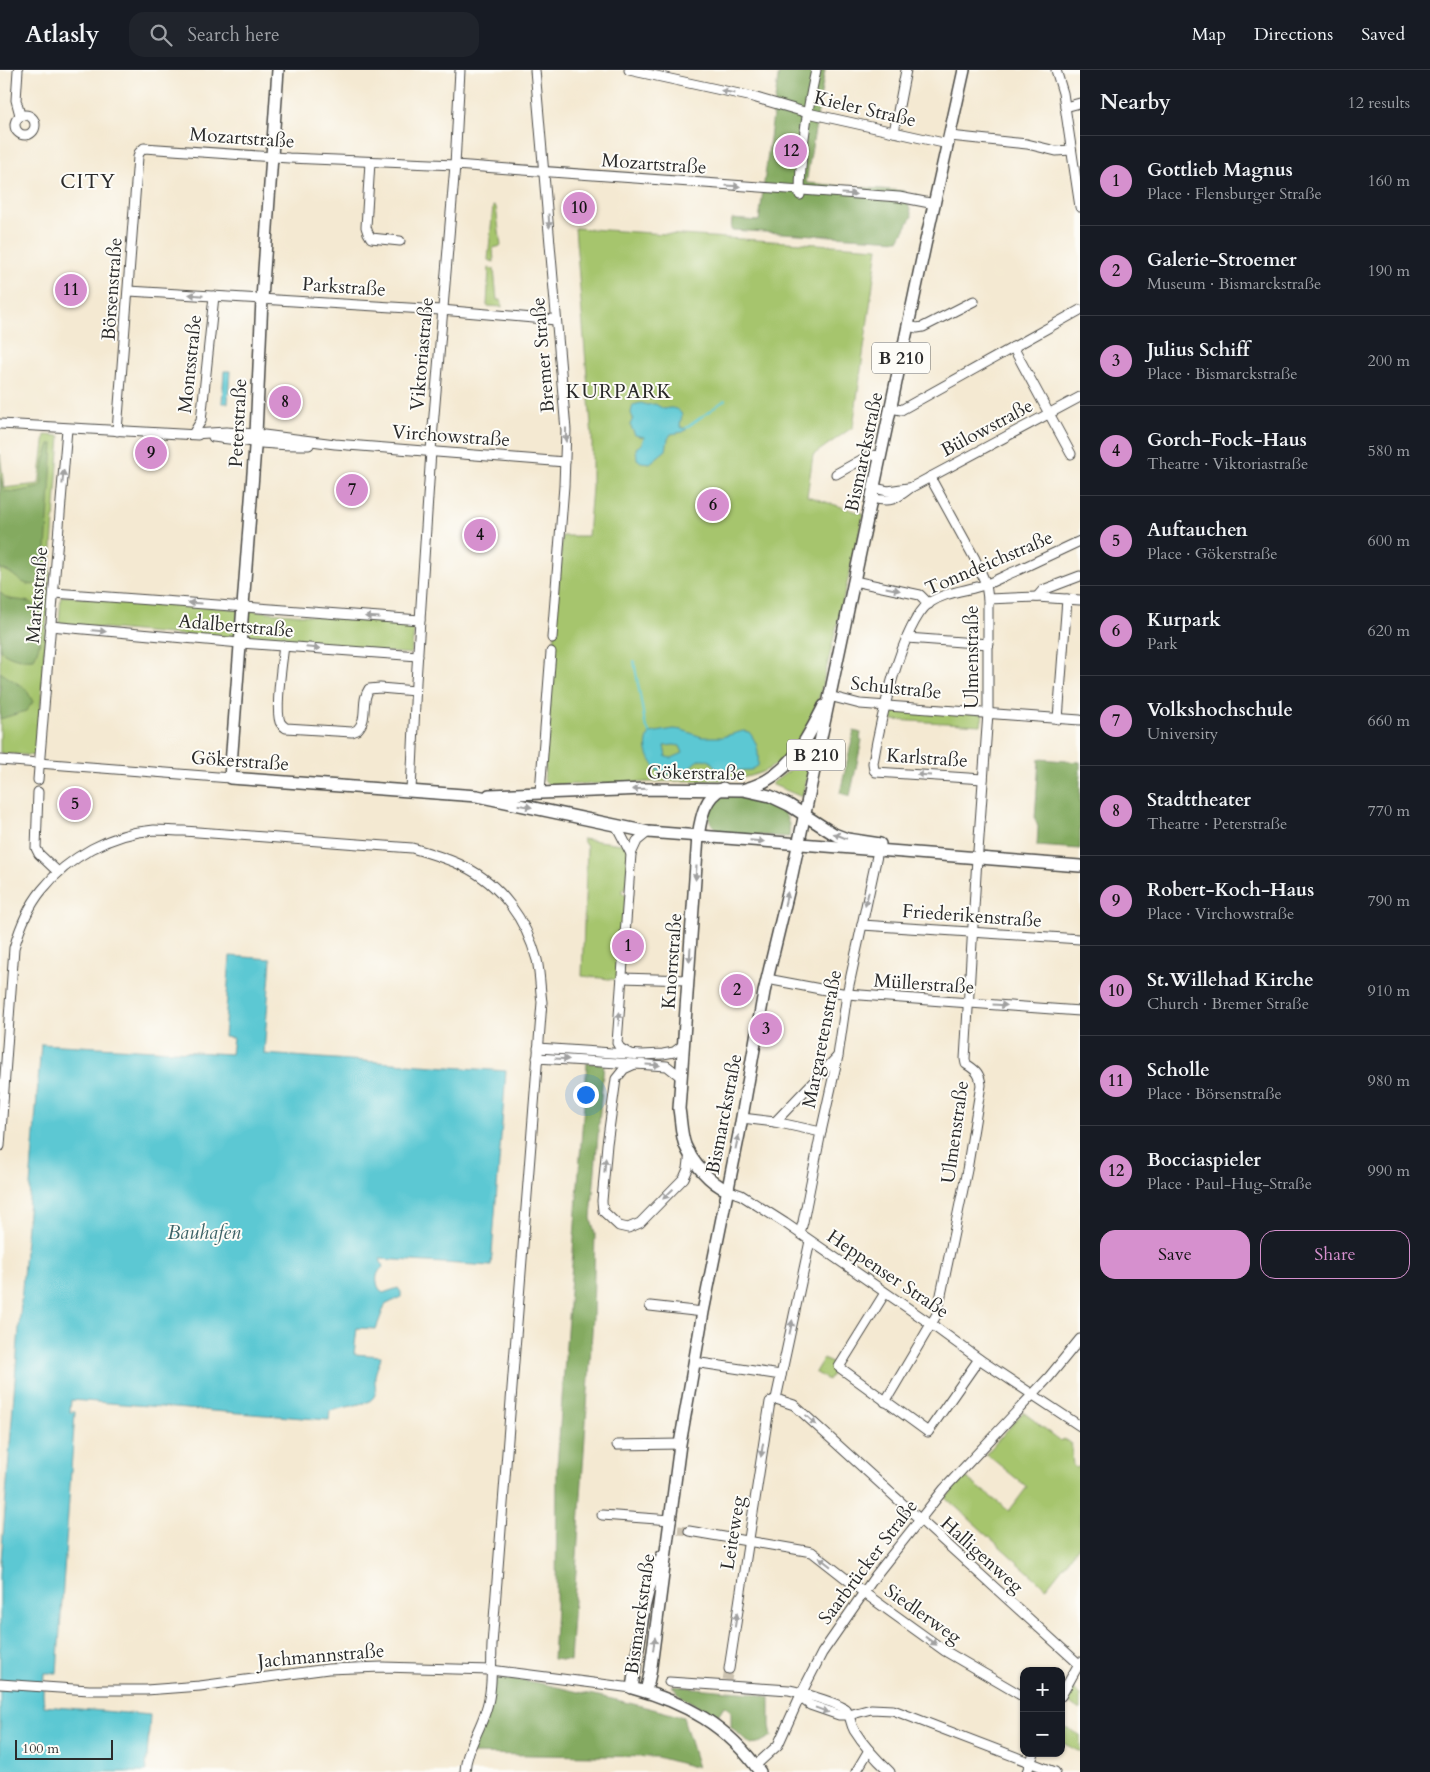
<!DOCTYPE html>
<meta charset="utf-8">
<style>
body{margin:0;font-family:Cardo,serif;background:#20242c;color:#f1f3f6}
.controls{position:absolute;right:15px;bottom:15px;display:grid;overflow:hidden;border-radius:10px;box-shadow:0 1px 4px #0004}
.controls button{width:45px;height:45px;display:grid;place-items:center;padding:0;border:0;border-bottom:1px solid #363941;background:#171b24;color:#f1f3f6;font:25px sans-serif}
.scale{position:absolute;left:15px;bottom:12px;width:98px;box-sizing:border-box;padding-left:5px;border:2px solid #2b2b2b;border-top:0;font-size:14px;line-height:18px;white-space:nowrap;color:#2b2b2b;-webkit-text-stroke:4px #fdfcf7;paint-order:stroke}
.you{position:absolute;left:585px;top:1024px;width:18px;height:18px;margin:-12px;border:4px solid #fff;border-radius:50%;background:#1a73e8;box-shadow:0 0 0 8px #1a73e833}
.badge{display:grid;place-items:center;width:32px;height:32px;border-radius:50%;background:#d690ce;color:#111;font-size:16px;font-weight:700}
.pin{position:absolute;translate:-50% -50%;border:2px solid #fff;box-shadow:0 1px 5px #0006}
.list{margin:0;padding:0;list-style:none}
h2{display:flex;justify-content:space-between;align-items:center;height:65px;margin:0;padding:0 20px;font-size:21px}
h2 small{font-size:16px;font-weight:400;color:#9ea1a6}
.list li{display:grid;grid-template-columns:32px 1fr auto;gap:15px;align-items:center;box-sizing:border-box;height:90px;padding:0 20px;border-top:1px solid #363941}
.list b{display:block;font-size:19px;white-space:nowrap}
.list p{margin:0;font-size:16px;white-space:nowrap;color:#9ea1a6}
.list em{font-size:16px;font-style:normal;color:#9ea1a6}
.actions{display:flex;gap:10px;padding:15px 20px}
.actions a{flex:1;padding:11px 0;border:1px solid #d690ce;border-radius:15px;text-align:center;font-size:18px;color:#d690ce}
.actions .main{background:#d690ce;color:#111}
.icon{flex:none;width:28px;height:28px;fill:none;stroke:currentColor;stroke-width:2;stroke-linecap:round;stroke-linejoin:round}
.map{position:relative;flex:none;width:1080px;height:1702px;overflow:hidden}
header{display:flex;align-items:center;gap:30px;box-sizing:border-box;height:70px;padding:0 25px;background:#171b24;border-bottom:1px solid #363941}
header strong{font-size:24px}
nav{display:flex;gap:28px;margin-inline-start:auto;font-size:18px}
.search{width:350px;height:45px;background:#20242c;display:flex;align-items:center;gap:12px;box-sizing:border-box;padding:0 18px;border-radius:15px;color:#9ea1a6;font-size:19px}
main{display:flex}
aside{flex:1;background:#171b24}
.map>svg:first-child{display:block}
.green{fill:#a6c56d;stroke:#68784c}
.forest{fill:#84aa60;stroke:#586a46}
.water{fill:#5bc8d3;stroke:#437a7f;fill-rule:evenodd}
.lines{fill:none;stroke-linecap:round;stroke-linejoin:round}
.stream{stroke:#5bc8d3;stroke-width:2}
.minor-tunnel{stroke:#ccc3b1;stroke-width:9;stroke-dasharray:9 4.5;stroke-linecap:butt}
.minor-casing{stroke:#494844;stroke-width:11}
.major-casing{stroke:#494844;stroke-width:14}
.minor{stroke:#fff;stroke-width:9}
.major{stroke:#fff;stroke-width:11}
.oneway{fill:#a0a0a0}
.labels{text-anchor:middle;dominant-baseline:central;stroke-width:4;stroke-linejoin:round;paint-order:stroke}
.shield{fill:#fdfcf7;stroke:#6a6a68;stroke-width:1}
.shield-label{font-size:18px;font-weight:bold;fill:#2b2b2b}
.street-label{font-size:19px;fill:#2b2b2b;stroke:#fdfcf7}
.neighbourhood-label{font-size:20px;letter-spacing:1px;fill:#2b2b2b;stroke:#fdfcf7}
.water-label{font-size:20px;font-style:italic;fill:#3c6266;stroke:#fdfcf7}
</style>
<header>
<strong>Atlasly</strong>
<div class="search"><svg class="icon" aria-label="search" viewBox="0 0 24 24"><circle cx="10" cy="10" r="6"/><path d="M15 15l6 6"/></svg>Search here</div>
<nav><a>Map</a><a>Directions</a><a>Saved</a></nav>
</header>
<main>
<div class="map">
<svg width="1080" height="1702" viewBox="0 0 1080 1702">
<rect width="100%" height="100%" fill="#fdfcf7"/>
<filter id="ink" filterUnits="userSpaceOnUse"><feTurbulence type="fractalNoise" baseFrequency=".02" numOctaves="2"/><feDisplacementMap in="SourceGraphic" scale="10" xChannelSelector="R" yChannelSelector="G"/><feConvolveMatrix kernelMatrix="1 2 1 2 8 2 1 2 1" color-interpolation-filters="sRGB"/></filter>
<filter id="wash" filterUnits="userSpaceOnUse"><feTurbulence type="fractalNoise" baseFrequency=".0096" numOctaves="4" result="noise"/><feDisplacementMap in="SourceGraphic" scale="20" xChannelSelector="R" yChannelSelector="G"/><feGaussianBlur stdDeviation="1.12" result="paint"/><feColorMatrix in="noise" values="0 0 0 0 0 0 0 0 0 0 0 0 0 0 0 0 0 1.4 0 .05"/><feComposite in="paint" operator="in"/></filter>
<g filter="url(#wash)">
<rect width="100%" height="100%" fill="#f4e9d2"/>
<g class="green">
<polygon points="493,136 496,137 501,176 493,178 494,192 488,190"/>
<path d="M575,158L878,178L853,357L813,385L807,426L864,444L820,625C810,650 798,679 775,695C748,714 707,710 675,711C633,713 591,714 549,715L544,710L562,466H588L592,418V367Z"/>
<polygon points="489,198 494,199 497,230 501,230 502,237 487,236"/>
<polygon points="45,365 60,366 37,686 0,683 0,384 4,418 39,414"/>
<polygon points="61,526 238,539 236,570 59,554"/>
<polygon points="246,540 415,555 411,584 243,570"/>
<polygon points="892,639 983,644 981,655 892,650"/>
<polygon points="821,650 802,727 771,714 789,701 805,679"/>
<polygon points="582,769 630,775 626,819 622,819 622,823 626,824 618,910 582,906 587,777"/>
<polygon points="823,1289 834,1294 835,1300 828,1310 815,1302"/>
<polygon points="1023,1342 1061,1371 1063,1369 1071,1373 1073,1396 1076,1398 1080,1396 1080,1475 1046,1518 946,1428 964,1406 1009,1441 1027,1417 986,1384"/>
<polygon points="1071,1618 1080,1625 1080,1640 1064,1629"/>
<polygon points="1061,1656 1080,1665 1080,1682 1061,1672"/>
</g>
<g class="forest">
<polygon points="779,0 825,0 806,113 904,121 912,146 899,170 731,160 732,149 759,151"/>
<path d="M50,374H53L44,509L43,512C21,522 18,502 0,499V406L4,421L16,422L41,417L44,391Z"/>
<path d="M0,522C7,531 15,529 25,531C53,536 41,572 34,589C20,590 11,588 0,580Z"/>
<polygon points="0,602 26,619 33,632 26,641 0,649"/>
<polygon points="854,661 861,663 860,669 862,670 850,726 840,723"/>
<polygon points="1039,689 1080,692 1080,779 1037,776 1038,757 1035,749"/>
<path d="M731,724C759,727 794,732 789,767L723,763C711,758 703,745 713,733C717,728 725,726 731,724Z"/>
<polygon points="587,993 604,994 591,1148 595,1163 593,1247 570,1591 553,1589 556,1537 557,1396"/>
<path d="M495,1609C522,1608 548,1615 574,1621C611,1628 647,1637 683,1647L698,1698L657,1687L469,1684Z"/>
<polygon points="672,1616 752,1623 770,1627 770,1656 772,1666 759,1673 750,1674 731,1657 731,1641 724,1636 717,1647 682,1627"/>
</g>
<g class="water">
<polygon points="224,301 230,301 228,333 222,333"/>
<path d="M641,333L647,335L655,334L664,339C671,337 678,337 682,345L680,355L682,358H686V360L683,362L671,364L668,369L666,380L650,393L641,392L637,389L636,378L642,374L644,367L635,365L630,355L633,348L631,343L633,335Z"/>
<path d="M674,659L682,660L702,667H722L743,661L749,662C758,673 759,683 758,696L751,700L717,701C709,682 693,688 687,704L675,706L658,701C649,690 642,677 650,663ZM674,675L680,676L683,683L672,688L666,687L664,676Z"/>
<path d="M230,886L271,889L264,984L506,1001L491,1196L380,1189L383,1197C374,1204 375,1216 383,1223L398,1218L401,1222V1227L385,1235L376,1259L357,1258L354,1284L381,1286C380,1293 376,1299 375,1306C374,1317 380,1325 368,1332L330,1341L329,1350L71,1330L70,1342H75L57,1603H44L43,1624L44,1636L150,1645L146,1702H0V1504L41,974L231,984L233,968L224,967Z"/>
</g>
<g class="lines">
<g class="stream">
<polyline points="686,358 725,330"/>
<polyline points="634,591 645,654 650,663"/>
</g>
</g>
</g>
<g filter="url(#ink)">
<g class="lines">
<g class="minor-tunnel">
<polyline points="678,1460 689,1461"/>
<polyline points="727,1610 729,1599"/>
</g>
<defs>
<g id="minor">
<polyline points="18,0 16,30 20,45"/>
<polyline points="535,0 566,360 564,416 552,568"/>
<polyline points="629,0 753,27 808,43 948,74"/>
<polyline points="1056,0 1063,23 1080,137"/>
<polyline points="1065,37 1080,33"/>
<circle cx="25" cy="55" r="10"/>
<polyline points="894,62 906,0"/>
<polyline points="950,66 1027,74 1056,81 1071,80"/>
<polyline points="370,92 366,157 368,163 371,168 400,171"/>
<path d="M800,125C800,83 807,41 816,0"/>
<polyline points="129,221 441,240 556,250"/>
<polyline points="908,256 917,258 923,257 974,231"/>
<polyline points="1013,277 1071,384"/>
<polyline points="891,338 901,340 1080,240"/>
<polyline points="0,354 198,365"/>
<polyline points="117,361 138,87 139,83 144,78 289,88 455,95 899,127 935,134"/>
<polyline points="193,364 226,362 256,364 335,374 565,392"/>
<polyline points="193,364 201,351 214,226"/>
<path d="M213,367C245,371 277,376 309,375"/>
<polyline points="836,404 870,385 880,386"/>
<polyline points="930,407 975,489 986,514 988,529 988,643 978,781"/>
<polyline points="874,418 888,421 908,418"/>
<path d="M872,428C891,433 896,429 910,418L1080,327"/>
<polyline points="854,511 920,525 929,534"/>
<polyline points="54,523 420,550"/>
<polyline points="1037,527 1043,520 1080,506"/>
<polyline points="988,529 1037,527 1080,530"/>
<polyline points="50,556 240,573 418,586"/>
<polyline points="907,568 989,574"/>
<path d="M284,576C282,591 275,639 280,652C281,654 283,656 286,658L352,662L357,660C369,649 360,632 369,619L380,618L415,621"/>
<polyline points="829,626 860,634 1080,650"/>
<polyline points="1058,649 1067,529"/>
<polyline points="0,690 230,708"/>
<path d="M983,709L876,702L874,700L873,693C879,657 901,555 929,533C946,521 968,521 987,514C997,510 1008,504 1018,500C1039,490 1059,481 1080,471"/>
<polyline points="38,710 67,359"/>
<polyline points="411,721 416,612 431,381 455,95 460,0"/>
<polyline points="38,722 36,778 39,784 58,802"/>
<polyline points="540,722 551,582"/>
<polyline points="617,757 631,784"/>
<polyline points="862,855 1080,869"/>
<polyline points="622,908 688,910"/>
<polyline points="767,909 847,924 1080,941"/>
<polyline points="538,978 642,985 663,984 674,982 683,975"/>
<polyline points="630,984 620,978 617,973 631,784 637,771 648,762"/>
<polyline points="537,988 667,996 681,1007"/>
<polyline points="635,994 624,999 616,1009 607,1074 602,1131 603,1141 619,1156 628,1158 640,1153 684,1108 688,1099 690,1082"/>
<polyline points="742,1048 775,1052 821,1062"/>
<polyline points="775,1052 838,986"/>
<path d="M0,1076L14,878C20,857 28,837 42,820C68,787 112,763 154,760C164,760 174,761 184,761L412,778C429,783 447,788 463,796C501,814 526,850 537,890C540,903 540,918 542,932L492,1575C491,1597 493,1619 486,1640C480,1661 466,1679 465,1702"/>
<polyline points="727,1120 741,1125 785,1153 931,1254 979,1289 1080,1356"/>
<polyline points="800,1163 803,1152 821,1062 838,986 847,924 878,781"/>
<polyline points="885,1223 839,1297 928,1362 979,1289"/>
<polyline points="650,1236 703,1242"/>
<polyline points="694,1292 781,1305"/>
<polyline points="776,1329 810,1171"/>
<path d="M885,1332L937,1244L967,1100L981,1015C980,1004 976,1000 966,994L965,989L977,788"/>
<polyline points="617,1375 680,1374"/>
<polyline points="602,1445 671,1450"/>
<polyline points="689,1461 812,1482 863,1522 945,1581 1024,1627"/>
<polyline points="729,1599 770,1332 776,1329 794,1335 1080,1595"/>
<path d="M669,1612L789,1620C799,1622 838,1633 845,1639C851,1645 850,1653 854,1660C864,1676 876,1689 890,1702"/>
<polyline points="0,1614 89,1620 146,1620 200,1616 328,1599 382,1597 491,1600 632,1618"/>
<polyline points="802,1622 805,1631 810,1635 839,1645 849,1645 871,1639 893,1640 1055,1702"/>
<polyline points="1061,1626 1080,1592"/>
<polyline points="755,1696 778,1675 802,1622 822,1583 876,1505 944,1419 1049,1307 1080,1269"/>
<polyline points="856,1702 869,1680"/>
<polyline points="1027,1702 1034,1683"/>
</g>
<g id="major">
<polyline points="278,0 262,229 256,364 230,708 477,726 648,762 1080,796"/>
<path d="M723,718C704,727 701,748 698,766L679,1039C681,1050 681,1064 685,1075C692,1092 710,1113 727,1120"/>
<path d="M745,719C788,708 805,673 824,636"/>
<polyline points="489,725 645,719 743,720 770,726 789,735 834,764 847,769 880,774"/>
<path d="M662,1486L649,1518L644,1538L632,1618C685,1632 728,1656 760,1702"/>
<polyline points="644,1621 647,1617 650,1604 680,1374 703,1242 739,1064 764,922 790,814 925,175 964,0"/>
</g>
</defs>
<use href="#minor" class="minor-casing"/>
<use href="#major" class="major-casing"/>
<use href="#minor" class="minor"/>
<use href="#major" class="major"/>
</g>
<defs><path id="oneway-solid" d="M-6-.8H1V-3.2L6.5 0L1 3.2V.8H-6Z" transform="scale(1.25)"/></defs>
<g class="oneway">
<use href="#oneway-solid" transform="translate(728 22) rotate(-168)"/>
<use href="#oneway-solid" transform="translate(733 116) rotate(3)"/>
<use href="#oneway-solid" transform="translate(849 124) rotate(4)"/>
<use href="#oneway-solid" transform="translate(549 151) rotate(86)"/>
<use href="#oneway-solid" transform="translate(196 225) rotate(-175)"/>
<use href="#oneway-solid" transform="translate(566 365) rotate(90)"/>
<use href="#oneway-solid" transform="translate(63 407) rotate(-85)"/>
<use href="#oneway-solid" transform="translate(893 519) rotate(12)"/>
<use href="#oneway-solid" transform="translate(195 533) rotate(-176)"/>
<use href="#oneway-solid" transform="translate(372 547) rotate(-176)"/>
<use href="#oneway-solid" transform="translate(99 561) rotate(5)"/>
<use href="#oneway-solid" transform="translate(313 578) rotate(5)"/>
<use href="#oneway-solid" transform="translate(924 705) rotate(-177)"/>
<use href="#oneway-solid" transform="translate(639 719) rotate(179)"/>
<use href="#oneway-solid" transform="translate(525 736) rotate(10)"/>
<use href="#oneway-solid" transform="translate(840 766) rotate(-158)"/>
<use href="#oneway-solid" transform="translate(757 771) rotate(5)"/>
<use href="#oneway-solid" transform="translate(696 803) rotate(94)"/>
<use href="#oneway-solid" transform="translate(786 829) rotate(-77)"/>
<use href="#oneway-solid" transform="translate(867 829) rotate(103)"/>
<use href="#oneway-solid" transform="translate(690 885) rotate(93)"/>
<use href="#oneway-solid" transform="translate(1000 935) rotate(4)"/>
<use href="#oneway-solid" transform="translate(619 949) rotate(-86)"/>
<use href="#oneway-solid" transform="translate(562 989) rotate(3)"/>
<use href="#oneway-solid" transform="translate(653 995) rotate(4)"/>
<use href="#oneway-solid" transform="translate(737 1072) rotate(-78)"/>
<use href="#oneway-solid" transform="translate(605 1095) rotate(-85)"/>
<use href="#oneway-solid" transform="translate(668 1124) rotate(136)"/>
<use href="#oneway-solid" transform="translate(791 1257) rotate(-78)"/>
<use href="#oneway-solid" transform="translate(811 1350) rotate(43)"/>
<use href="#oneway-solid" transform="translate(762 1380) rotate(99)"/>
<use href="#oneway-solid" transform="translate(825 1492) rotate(-142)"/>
<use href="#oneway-solid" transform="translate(736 1550) rotate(-81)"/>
<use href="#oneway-solid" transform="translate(931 1571) rotate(36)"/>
<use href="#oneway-solid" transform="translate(654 1574) rotate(-82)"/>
<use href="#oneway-solid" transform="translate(822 1640) rotate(20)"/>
</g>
</g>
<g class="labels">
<g class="shield">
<rect x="872" y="272.5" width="58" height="31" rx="4"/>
<rect x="787" y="669.5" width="58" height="31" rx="4"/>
</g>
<g class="shield-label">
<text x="901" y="288">B 210</text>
<text x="816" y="685">B 210</text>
</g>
<g class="street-label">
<text transform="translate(865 39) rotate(13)">Kieler Straße</text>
<text transform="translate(242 68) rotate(4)">Mozartstraße</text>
<text transform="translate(654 94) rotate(4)">Mozartstraße</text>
<text transform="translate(344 217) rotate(4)">Parkstraße</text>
<text transform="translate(112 219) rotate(-86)">Börsenstraße</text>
<text transform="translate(422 284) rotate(-85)">Viktoriastraße</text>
<text transform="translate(543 285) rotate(-95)">Bremer Straße</text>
<text transform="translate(190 294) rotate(-84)">Montsstraße</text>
<text transform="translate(238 353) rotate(-87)">Peterstraße</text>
<text transform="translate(987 358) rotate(-28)">Bülowstraße</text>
<text transform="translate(451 366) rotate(4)">Virchowstraße</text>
<text transform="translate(864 382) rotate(-78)">Bismarckstraße</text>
<text transform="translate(989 493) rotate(-23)">Tonndeichstraße</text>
<text transform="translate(37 525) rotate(-85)">Marktstraße</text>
<text transform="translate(236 556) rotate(5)">Adalbertstraße</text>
<text transform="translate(972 587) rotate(-90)">Ulmenstraße</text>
<text transform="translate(896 618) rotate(6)">Schulstraße</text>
<text transform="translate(927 688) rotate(4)">Karlstraße</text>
<text transform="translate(240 691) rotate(4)">Gökerstraße</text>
<text transform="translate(696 703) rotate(1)">Gökerstraße</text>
<text transform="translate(972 846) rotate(4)">Friederikenstraße</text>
<text transform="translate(672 891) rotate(-86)">Knorrstraße</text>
<text transform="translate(924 914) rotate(4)">Müllerstraße</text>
<text transform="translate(822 969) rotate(-79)">Margaretenstraße</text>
<text transform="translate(724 1044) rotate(-79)">Bismarckstraße</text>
<text transform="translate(955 1062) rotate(-82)">Ulmenstraße</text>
<text transform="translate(888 1204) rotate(34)">Heppenser Straße</text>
<text transform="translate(733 1463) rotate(-81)">Leiteweg</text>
<text transform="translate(982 1485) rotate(42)">Halligenweg</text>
<text transform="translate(868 1492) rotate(-53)">Saarbrücker Straße</text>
<text transform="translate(640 1544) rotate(-82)">Bismarckstraße</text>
<text transform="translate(923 1544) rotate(35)">Siedlerweg</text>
<text transform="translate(321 1586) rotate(-5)">Jachmannstraße</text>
</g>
<g class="neighbourhood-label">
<text x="88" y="111">CITY</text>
<text x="619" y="321">KURPARK</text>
</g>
<g class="water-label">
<text x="204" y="1162">Bauhafen</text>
</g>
</g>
</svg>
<div class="controls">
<button>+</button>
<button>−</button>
</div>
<div class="scale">100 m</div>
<div class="you"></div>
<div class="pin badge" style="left:628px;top:876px">1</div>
<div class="pin badge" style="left:737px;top:920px">2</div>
<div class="pin badge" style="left:766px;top:959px">3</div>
<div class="pin badge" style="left:480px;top:465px">4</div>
<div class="pin badge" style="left:75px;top:734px">5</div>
<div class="pin badge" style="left:713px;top:435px">6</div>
<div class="pin badge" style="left:352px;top:420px">7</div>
<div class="pin badge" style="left:285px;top:332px">8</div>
<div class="pin badge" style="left:151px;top:383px">9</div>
<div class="pin badge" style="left:579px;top:138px">10</div>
<div class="pin badge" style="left:71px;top:220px">11</div>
<div class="pin badge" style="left:791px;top:81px">12</div>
</div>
<aside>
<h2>Nearby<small>12 results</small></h2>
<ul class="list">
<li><span class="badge">1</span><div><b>Gottlieb Magnus</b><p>Place · Flensburger Straße</p></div><em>160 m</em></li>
<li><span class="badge">2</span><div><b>Galerie-Stroemer</b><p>Museum · Bismarckstraße</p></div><em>190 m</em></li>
<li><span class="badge">3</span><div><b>Julius Schiff</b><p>Place · Bismarckstraße</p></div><em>200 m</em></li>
<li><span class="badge">4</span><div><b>Gorch-Fock-Haus</b><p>Theatre · Viktoriastraße</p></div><em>580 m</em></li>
<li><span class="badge">5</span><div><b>Auftauchen</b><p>Place · Gökerstraße</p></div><em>600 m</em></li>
<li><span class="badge">6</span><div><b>Kurpark</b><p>Park</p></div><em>620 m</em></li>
<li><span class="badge">7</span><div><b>Volkshochschule</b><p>University</p></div><em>660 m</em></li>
<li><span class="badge">8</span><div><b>Stadttheater</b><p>Theatre · Peterstraße</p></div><em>770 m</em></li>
<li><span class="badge">9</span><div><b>Robert-Koch-Haus</b><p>Place · Virchowstraße</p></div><em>790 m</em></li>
<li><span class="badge">10</span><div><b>St.Willehad Kirche</b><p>Church · Bremer Straße</p></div><em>910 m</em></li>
<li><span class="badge">11</span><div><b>Scholle</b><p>Place · Börsenstraße</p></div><em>980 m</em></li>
<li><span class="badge">12</span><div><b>Bocciaspieler</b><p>Place · Paul-Hug-Straße</p></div><em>990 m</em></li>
</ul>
<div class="actions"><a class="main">Save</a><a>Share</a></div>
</aside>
</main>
